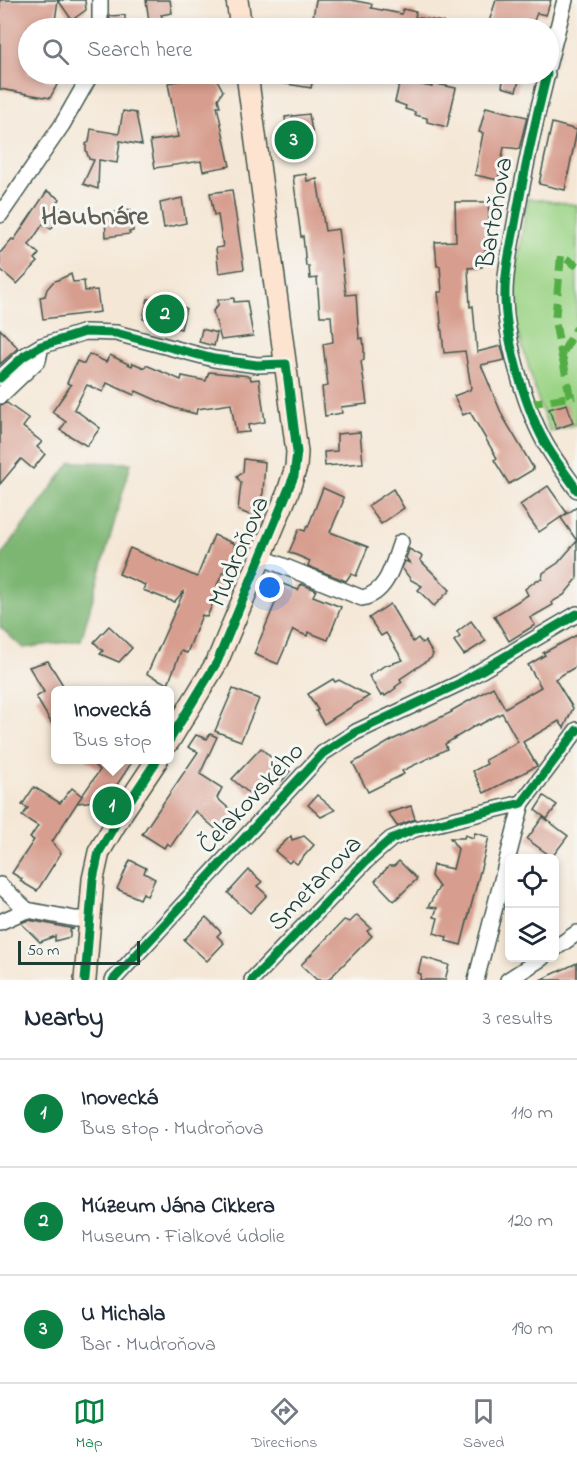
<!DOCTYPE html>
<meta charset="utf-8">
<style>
body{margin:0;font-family:"Indie Flower",sans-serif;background:#f2f2f3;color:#1f2937}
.controls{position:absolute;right:18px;bottom:18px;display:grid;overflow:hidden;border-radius:9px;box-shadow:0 3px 9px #0003}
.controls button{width:54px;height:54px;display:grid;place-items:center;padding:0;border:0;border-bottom:2px solid #e0e1e3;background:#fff;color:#1f2937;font:30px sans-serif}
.scale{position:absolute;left:18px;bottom:15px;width:122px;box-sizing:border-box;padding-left:6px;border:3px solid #1f3d34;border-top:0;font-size:16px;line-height:21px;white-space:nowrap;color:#1f3d34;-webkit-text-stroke:4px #f6f6f2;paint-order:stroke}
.you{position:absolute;left:270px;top:588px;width:21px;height:21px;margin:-15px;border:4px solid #fff;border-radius:50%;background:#1a73e8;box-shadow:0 0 0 9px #1a73e833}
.badge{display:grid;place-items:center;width:39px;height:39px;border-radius:50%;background:#0b8043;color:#fff;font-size:20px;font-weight:700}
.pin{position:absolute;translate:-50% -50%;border:3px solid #fff;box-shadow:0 2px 6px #0006}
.popup{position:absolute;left:51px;top:686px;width:123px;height:78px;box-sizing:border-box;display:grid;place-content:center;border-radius:9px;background:#fff;filter:drop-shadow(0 2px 4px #0005);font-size:20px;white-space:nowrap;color:#747a83}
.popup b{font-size:22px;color:#1f2937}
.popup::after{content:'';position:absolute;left:50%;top:100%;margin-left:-12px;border:12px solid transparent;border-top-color:#fff}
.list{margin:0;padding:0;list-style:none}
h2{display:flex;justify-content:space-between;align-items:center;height:78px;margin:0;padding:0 24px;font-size:26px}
h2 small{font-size:20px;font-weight:400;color:#747a83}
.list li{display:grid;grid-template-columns:39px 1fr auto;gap:18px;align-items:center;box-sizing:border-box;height:108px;padding:0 24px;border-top:2px solid #e0e1e3}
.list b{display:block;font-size:22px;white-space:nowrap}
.list p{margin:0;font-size:20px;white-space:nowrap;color:#747a83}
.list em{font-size:20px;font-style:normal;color:#747a83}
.icon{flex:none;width:33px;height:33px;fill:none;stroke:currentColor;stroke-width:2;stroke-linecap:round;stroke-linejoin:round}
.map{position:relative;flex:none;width:577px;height:980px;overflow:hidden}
.search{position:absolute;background:#fff;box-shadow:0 3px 9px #0003;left:18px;right:18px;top:18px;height:66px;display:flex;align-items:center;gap:15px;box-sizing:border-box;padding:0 21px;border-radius:33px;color:#747a83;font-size:22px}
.sheet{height:402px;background:#fff}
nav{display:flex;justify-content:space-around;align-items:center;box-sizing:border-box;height:84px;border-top:2px solid #e0e1e3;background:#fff;font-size:16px;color:#747a83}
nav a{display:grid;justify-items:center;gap:3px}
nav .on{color:#0b8043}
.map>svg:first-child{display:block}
.green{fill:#9cd486;stroke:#5e885d;stroke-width:1.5}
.forest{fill:#7db673;stroke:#4e7a54;stroke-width:1.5}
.building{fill:#d79d8e}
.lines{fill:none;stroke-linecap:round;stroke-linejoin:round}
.street-casing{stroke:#3f564c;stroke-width:18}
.secondary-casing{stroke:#3f564c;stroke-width:24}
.street{stroke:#fff;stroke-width:15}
.secondary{stroke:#fde4d1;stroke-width:21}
.quiet{stroke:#52ad45;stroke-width:8;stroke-dasharray:15 8;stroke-linecap:butt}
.cycleway-casing{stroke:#f6f6f2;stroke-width:13}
.cycleway{stroke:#00873e;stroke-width:9}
.labels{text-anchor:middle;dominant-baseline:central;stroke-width:6;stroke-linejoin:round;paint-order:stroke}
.street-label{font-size:26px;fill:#1f3d34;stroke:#f6f6f2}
.neighbourhood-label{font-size:27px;font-weight:bold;fill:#5f5f54;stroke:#f6f6f2}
</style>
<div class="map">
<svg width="577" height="980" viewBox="0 0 577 980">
<rect width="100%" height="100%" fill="#f6f6f2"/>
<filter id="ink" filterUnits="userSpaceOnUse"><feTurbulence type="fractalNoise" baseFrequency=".0167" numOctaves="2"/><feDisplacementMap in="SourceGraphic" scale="12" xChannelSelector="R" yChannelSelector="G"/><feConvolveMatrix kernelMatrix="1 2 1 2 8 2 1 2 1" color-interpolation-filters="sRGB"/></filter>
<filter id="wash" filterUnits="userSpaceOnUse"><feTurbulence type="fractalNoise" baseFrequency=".008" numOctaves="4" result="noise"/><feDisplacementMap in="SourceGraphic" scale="24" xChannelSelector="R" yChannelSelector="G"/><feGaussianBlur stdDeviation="1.35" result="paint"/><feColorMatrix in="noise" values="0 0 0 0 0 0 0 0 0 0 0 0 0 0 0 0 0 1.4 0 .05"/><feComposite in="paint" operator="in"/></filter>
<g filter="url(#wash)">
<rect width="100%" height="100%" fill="#f5e7d6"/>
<polygon class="green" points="528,198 577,205 577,424 550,432 539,403 514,317 516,268"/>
<polygon class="forest" points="71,462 131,463 81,640 23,648 0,627 0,557"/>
<g id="blocks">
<g class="building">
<polygon points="0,0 85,0 86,10 72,20 58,0 54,28 28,28 28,74 46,74 45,80 58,83 50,98 0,89"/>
<polygon points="146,0 170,0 172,13 161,15 163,19 149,21"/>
<polygon points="316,0 351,0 372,4 371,8 402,14 403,9 416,12 415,17 443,22 442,28 311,28"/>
<polygon points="496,0 551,0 546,15 537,13 531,28 487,28"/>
<polygon points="125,15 125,28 110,28 110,16"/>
<polygon points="214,74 223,91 218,99 220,106 217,106 230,166 203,171 201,161 155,168 150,141 178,137 168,83"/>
<polygon points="269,74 314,74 311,88 269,81"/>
<polygon points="504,74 521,74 516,91 502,87"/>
<polygon points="400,80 432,87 432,83 456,88 447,127 427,122 427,118 415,115 415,112 405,109 406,106 395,102"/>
<polygon points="486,107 527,117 519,149 504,147 498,180 475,175 483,133 479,132"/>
<polygon points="123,111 136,113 142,145 120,141 117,163 99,160 98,189 83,184 94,160 89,159 86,150 86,144 89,142 91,129 119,134"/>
<polygon points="309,114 314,143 289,147 285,117"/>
<polygon points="552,123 577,130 565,190 539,184"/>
<polygon points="306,174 307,181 317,179 325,231 338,229 346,295 356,294 359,339 363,338 364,350 364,360 361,361 367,404 341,407 342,413 325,416 322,387 328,386 323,344 333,342 331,316 320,316 317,278 310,279 309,266 306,266 303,236 301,237 293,176"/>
<polygon points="232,190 244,269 219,273 216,248 223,247 218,215 214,215 210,193"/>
<polygon points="47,191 60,199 56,205 64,211 51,229 43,224 29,245 39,254 35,259 38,262 17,284 0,269 0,253 12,239 14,240"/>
<polygon points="182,198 186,223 164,228 160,203"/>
<polygon points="455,202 488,202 490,232 488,232 482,267 468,268 470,307 473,306 477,352 501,346 505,360 481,365 503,417 534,469 509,484 494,460 497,458 470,412 463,415 454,396 470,390 471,387 465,351 444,353 438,292 442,292 440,266 437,266 435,242 456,241"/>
<polygon points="131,210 133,231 129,232 130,234 106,237 105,214"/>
<polygon points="71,274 73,282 84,281 85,291 97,290 100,312 43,319 40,297 45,296 47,289 53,282"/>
<polygon points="234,298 234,302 247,301 253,336 221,340 213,311 218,305 218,300"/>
<polygon points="148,299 186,308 181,329 143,319"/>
<polygon points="0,329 18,348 0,364"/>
<polygon points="202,329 217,333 214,346 199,342"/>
<polygon points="89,354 106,362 110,355 132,366 133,363 145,368 146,365 181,380 182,376 206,381 209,372 250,376 251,380 259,379 265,422 248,425 249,432 236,433 231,404 197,409 196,414 174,408 136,391 134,395 107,383 103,392 87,385 74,409 100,428 87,446 60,430 66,422 52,412 71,385 67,383 77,361 84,364"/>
<polygon points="7,403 29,419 23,427 42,442 37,447 45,454 33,469 21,459 0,484 0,405"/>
<polygon points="567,404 573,423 556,429 549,409"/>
<polygon points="360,432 363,463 325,466 324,452 337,451 337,434"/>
<polygon points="244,459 265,462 263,493 254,517 238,510 241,483 237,477 243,472"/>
<polygon points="548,486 567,513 539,532 520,505"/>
<polygon points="323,488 343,497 343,502 330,532 368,547 356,576 351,574 346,581 308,566 310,561 289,552 299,529 305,531 307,526 308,527"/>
<polygon points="393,489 404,508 381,524 368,506"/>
<polygon points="577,507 577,579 564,595 552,602 553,605 530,618 535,625 509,641 494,616 528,595 525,589 537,580 542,579 543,573 558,563 577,541 561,518"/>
<polygon points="214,535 235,544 234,547 237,548 231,563 228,562 217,585 220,586 207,617 202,615 187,653 181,651 168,684 147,674 184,591 174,602 143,590 145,585 119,574 130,548 197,577"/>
<polygon points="409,549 422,556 420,560 450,590 434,606 418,590 422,586 411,580 402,568 405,561 410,563 406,558"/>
<polygon points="283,584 298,590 301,584 316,590 313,596 341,607 328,640 308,632 307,636 293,630 278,664 254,654"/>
<polygon points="390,604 413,642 418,638 422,643 425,641 433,654 431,658 400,679 402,682 395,687 396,688 385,696 384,694 381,696 369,676 384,666 403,660 386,633 381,636 369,618"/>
<polygon points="471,621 486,641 464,655 454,641 460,637 457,632"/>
<polygon points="109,626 132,648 119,662 100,654 103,651 94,642"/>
<polygon points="577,635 577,666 555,679 573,708 564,728 559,721 523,742 537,766 484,793 473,771 487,764 485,760 518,742 502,713 479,725 478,724 445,744 447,749 402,771 404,774 368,792 353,763 392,740 452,712 451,711 493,687 505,708 541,687 528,665 545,655 543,653"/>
<polygon points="48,661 66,690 55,690 55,729 36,697 44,692 29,667"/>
<polygon points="333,679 335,682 339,680 369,696 324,724 316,711 318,710 308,694"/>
<polygon points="233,689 259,699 241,741 215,731"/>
<polygon points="210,734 217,737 200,774 222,788 217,798 234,813 218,831 195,811 171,846 167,843 164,848 142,834 198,752 188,747 196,735 207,739"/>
<polygon points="261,748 278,764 279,762 290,771 282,781 271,771 274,768 250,794 232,779"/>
<polygon points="86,759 134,759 103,806 96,801 77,803 52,842 61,853 37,891 20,881 22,879 12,873 34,840 30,838 38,826 22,816 28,808 22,805 34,787 60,803 72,788 82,796 77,803 100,770"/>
<polygon points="317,795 335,810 321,817 308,805"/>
<polygon points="544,796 557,805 547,819 535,810"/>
<polygon points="411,806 415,819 397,826 388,813"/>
<polygon points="543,817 568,836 552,857 527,839"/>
<polygon points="475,833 489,837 461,945 446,941 447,937 434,933 438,918 434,917 437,908 428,907 439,887 431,876 433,865 453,869 458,849 450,838 464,838 465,835 473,838"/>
<polygon points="291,836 292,840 304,836 314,845 297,864 292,860 289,863 275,851"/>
<polygon points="130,860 146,868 144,873 155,879 147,896 143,893 140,899 117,889"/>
<polygon points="399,861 417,879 394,901 375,881 389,866 394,866"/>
<polygon points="249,870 262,882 257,886 267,895 250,913 228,893"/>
<polygon points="357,915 371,928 367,931 372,936 328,980 317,980 301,965 344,920 350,922"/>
<polygon points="206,917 221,932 217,936 224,943 207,961 184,940"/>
<polygon points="28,920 34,921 74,929 70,930 70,937 55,941 55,936 40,942 21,923"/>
<polygon points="422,957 449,965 445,980 420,980 421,974 418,973"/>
<polygon points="577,963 577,980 540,980"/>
</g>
</g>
</g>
<g filter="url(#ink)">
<use href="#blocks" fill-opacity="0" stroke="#3f564c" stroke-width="1.5"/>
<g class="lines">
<defs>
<g id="street">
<polyline points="100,28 100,0"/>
<polyline points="548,66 565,0"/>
<path d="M547,74C534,125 523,177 514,229C510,250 505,271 505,292C504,334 524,404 544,441C553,458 566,474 577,490"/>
<polyline points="0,215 62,125 91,74"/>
<polyline points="0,378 24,356 41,346 85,332 116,333 214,359 257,365 286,364"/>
<polyline points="0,396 38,360 41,346"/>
<path d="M261,557L362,598C388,593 393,563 401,542"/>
<polyline points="0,885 27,910 75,919 91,919"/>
<polyline points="0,922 27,910"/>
<polyline points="554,949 577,933"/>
<polyline points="113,980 323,753 356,732 460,683 577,614"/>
<polyline points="252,980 366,861 391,839 415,829 522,803"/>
<polyline points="476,980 522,803 577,730"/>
<polyline points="508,980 542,958"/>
</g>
<g id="secondary">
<polyline points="237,0 241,28"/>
<polyline points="169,741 217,662 288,492 296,467 297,452 247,74"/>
<polyline points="85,980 93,879 99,852 123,811 157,760"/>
</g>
</defs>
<use href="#street" class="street-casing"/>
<use href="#secondary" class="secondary-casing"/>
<use href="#street" class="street"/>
<use href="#secondary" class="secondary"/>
<g class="quiet">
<polyline points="563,362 555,321 561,255 577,266"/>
<polyline points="570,397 562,354 577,328"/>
<polyline points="528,404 575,396"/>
</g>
<defs>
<g id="cycleway">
<path d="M547,74C534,125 523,177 514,229C510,250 505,271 505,292C504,334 524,404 544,441C553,458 566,474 577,490"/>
<polyline points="0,378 24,356 41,346 85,332 116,333 214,359 257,365 286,364 297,452 294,476 217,662 169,741"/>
<polyline points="85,980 93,879 99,852 123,811 157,760"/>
<polyline points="113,980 323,753 356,732 460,683 577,614"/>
<polyline points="252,980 366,861 391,839 415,829 522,803 577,730"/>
</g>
</defs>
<use href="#cycleway" class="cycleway-casing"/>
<use href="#cycleway" class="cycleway"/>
</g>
</g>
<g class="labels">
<g class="street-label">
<text transform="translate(496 213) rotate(-80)">Bartoňova</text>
<text transform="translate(240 552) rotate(-67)">Mudroňova</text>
<text transform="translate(252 799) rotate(-47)">Čelakovského</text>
<text transform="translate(316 884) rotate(-46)">Smetanova</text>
</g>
<g class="neighbourhood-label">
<text x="95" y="217">Haubnáre</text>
</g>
</g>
</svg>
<div class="controls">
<button><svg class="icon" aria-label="locate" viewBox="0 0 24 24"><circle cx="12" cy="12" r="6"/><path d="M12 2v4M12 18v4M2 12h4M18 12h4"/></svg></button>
<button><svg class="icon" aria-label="layers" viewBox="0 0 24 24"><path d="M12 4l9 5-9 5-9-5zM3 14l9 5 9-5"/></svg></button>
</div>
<div class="scale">50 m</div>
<div class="you"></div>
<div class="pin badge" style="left:112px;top:806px">1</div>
<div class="popup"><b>Inovecká</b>Bus stop</div>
<div class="pin badge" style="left:165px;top:314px">2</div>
<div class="pin badge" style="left:294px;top:140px">3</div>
<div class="search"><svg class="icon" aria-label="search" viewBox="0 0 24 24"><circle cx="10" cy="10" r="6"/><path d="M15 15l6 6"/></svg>Search here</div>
</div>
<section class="sheet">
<h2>Nearby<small>3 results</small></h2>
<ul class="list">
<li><span class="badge">1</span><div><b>Inovecká</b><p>Bus stop · Mudroňova</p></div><em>110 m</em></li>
<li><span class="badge">2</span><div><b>Múzeum Jána Cikkera</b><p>Museum · Fialkové údolie</p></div><em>120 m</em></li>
<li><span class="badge">3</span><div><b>U Michala</b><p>Bar · Mudroňova</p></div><em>190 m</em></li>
</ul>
</section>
<nav>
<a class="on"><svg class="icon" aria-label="map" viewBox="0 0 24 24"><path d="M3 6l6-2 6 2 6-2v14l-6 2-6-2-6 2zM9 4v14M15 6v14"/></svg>Map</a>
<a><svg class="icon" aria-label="directions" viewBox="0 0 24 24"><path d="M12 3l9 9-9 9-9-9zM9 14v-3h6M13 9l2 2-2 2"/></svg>Directions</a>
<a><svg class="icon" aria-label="saved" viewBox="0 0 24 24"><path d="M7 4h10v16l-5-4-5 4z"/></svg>Saved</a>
</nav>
